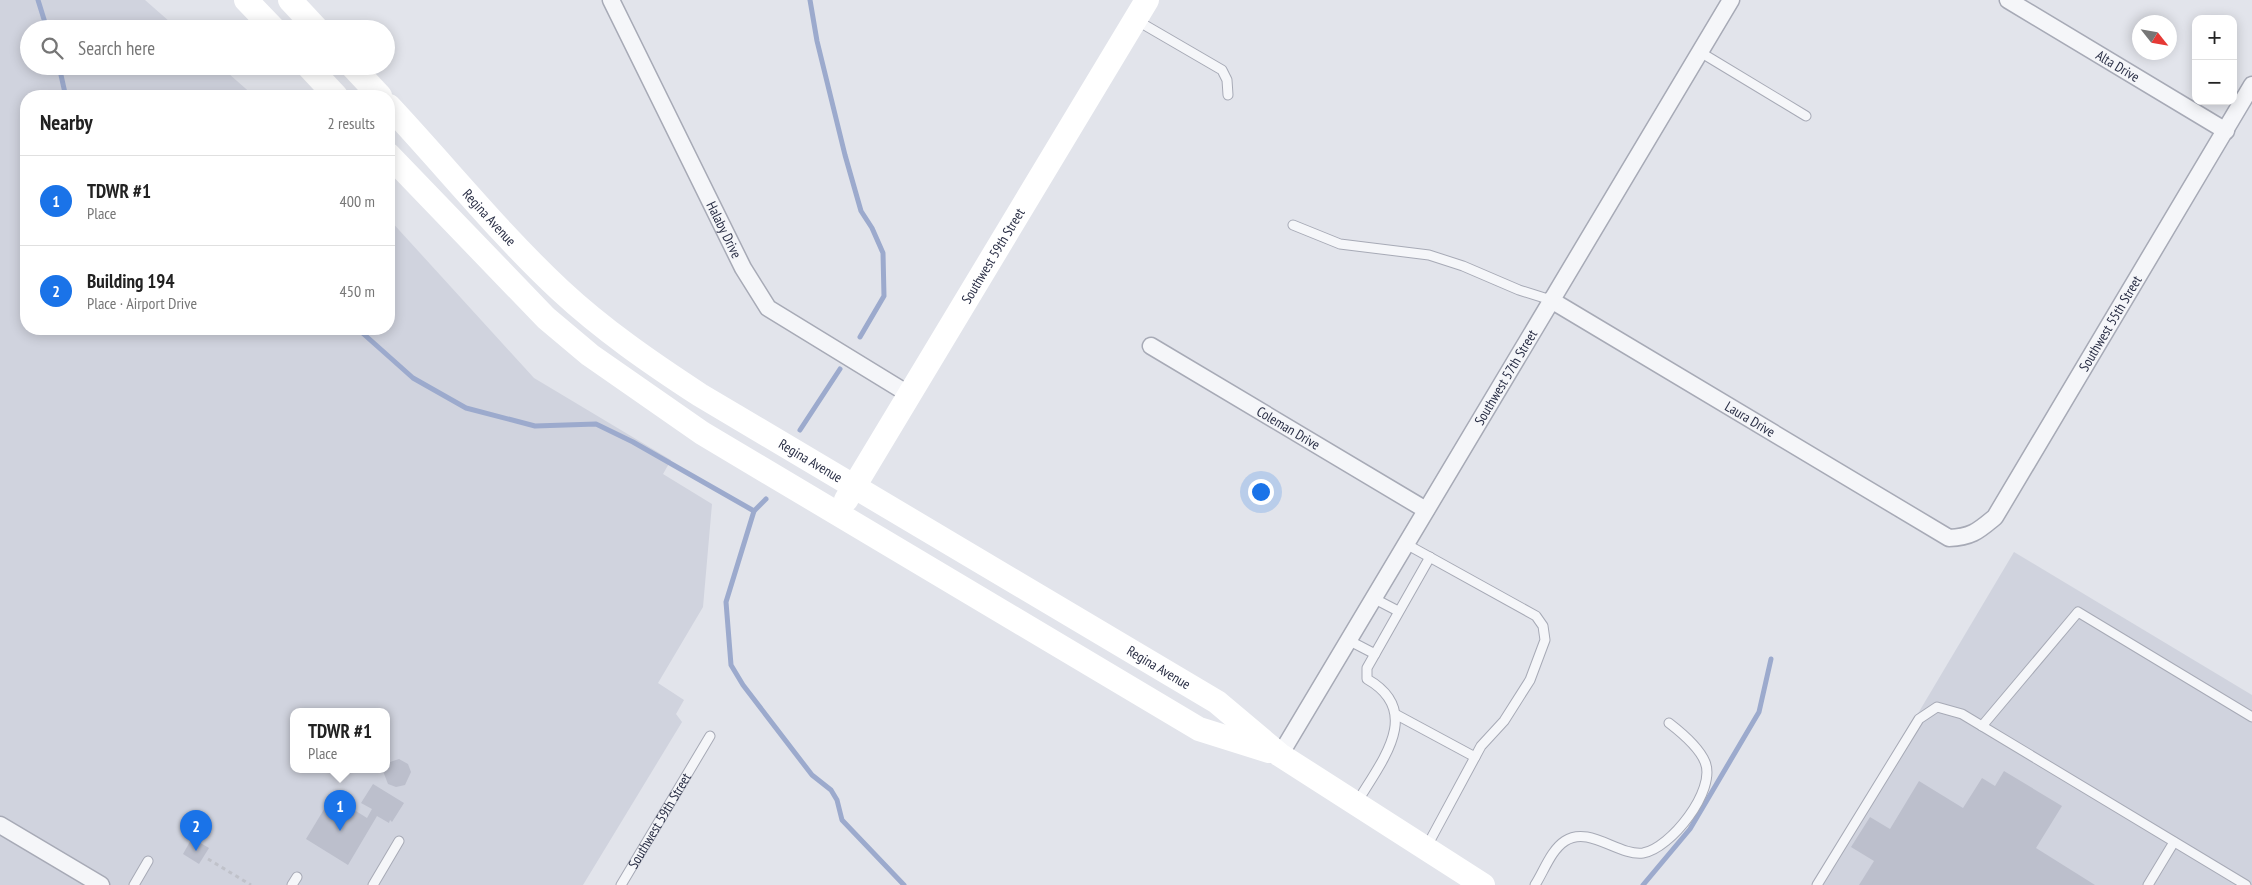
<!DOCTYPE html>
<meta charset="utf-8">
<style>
body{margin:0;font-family:"PT Sans Narrow",sans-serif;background:#f2f2f2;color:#222}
.controls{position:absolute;right:15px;top:15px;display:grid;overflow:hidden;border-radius:10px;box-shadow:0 2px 12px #0003}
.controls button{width:45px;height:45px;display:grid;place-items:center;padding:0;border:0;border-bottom:1px solid #e0e0e0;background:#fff;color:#222;font:25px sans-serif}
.compass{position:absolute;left:2132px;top:15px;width:45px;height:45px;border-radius:50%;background:#fff;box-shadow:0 2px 12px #0003;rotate:121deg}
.you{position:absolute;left:1260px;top:491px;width:18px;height:18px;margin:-12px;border:4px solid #fff;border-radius:50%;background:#1a73e8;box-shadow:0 0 0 8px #1a73e833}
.badge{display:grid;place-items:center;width:32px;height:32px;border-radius:50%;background:#1a73e8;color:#fff;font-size:16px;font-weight:700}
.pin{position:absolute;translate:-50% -41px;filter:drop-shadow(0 1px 2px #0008)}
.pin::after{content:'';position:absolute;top:26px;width:18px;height:15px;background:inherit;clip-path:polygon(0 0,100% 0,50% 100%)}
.popup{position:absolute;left:290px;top:708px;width:100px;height:65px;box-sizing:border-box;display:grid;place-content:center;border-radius:10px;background:#fff;filter:drop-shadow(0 1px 4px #0005);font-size:16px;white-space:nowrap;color:#767676}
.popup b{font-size:19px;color:#222}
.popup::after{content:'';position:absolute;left:50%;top:100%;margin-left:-10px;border:10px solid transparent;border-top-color:#fff}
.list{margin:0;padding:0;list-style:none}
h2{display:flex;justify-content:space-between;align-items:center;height:65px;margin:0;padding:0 20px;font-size:21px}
h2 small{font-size:16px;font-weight:400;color:#767676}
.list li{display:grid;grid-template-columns:32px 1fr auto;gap:15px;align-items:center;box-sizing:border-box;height:90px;padding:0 20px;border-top:1px solid #e0e0e0}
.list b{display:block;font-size:19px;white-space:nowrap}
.list p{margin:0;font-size:16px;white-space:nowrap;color:#767676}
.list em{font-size:16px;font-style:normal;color:#767676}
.icon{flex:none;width:28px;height:28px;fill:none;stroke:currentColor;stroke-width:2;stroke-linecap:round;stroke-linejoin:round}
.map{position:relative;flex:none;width:2252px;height:885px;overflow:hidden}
.search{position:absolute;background:#fff;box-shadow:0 2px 12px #0003;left:20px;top:20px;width:375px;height:55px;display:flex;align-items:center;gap:12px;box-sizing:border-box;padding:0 18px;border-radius:28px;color:#767676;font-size:19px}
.panel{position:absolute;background:#fff;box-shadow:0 2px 12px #0003;left:20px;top:90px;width:375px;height:245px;border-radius:20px}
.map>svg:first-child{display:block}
.built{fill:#d0d3de;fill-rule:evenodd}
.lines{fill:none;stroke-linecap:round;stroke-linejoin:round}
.stream{stroke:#9caacd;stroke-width:5}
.building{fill:#bcbfcc}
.lane-casing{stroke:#a7aab6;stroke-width:11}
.street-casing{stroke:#a7aab6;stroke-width:19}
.path{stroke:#c0c2ca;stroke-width:3;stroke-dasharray:4 4;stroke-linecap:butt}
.lane{stroke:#f5f6f9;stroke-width:9}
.street{stroke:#f5f6f9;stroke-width:16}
.secondary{stroke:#fff;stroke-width:24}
.labels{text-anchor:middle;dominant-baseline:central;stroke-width:4.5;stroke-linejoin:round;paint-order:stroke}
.street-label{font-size:14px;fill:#292e45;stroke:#f2f4f8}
</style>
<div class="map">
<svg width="2252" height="885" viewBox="0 0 2252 885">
<rect width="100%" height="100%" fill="#e2e4eb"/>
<g class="built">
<path d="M0,0H145L178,29H29V66H220L254,96H26V329H389V219L534,378L671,460L663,474L712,504L703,607L658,683L684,700L676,714L682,722L583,885H0ZM294,712H386V770H294Z"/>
<polygon points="2014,552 2252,695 2252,885 1816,885"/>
</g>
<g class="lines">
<g class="stream">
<polyline points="38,0 47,29"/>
<polyline points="810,0 817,41 845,155 861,211 872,228 883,253 884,296 860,337"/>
<polyline points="59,66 65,93 68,96"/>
<polyline points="358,329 413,378 466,408 535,426 596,424 633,442 754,511 726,602 731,665 743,685 802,762 812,775 831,790 837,800 842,820 904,885"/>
<polyline points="800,430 840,369"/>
<polyline points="754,511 766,499"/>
<polyline points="1643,885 1690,829 1759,712 1771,659"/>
</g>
</g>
<g class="building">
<polygon points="399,759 408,764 411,772 405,785 396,787 388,784 383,771 386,770 387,763"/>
<polygon points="2004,771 2062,806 2036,848 2095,885 1859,885 1874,861 1851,847 1870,817 1890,829 1919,781 1963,808 1982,778 1995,786"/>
<polygon points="373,784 404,803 392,822 390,820 389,823 377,816 348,865 306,839 332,796 367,818 372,809 361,803"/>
<polygon points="192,838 209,848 199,864 183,854"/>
</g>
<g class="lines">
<defs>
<g id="lane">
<polyline points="1136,20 1222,70 1227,80 1228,95"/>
<polyline points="1700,52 1806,116"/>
<polyline points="1293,225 1340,244 1429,255 1463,266 1519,290 1551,300"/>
<polyline points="1406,544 1536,616 1543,626 1545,640 1530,680 1504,721 1481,746 1426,848"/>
<polyline points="1373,598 1398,611"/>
<polyline points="1348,640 1375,654"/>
<polyline points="1397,715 1475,757"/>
<polyline points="1982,726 2078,612 2252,717"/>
<path d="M1356,804C1380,763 1425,712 1367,679V668L1430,557"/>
<polyline points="134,885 148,861"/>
<polyline points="292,885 297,877"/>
<polyline points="373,885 399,841"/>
<path id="s1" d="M621,885L710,736"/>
<path d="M1535,885C1544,871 1551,850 1565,841C1589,825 1618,856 1643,853C1670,849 1717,790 1705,762C1699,747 1682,733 1669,723"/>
<polyline points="1817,885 1919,719 1937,707 1962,714 2246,885"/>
<polyline points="2148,885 2174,842"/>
</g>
<g id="street">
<path id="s2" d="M611,0L743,268L768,308L910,395"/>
<path id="s3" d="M2008,0L2226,131"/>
<path id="s4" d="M1551,300L1949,538C1972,537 1978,531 1995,517L2252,85"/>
<path id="s5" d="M1151,346L1426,510"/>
<path id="s6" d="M1280,755L1731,0"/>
<polyline points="0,825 101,885"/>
</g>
</defs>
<use href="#lane" class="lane-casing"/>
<use href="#street" class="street-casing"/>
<polyline class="path" points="208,859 251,885"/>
<use href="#lane" class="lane"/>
<use href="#street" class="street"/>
<g class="secondary">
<polyline points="246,0 274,29"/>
<polyline points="290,0 317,29"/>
<polyline points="308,66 336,96"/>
<polyline points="352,66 380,96"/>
<path id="s7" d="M389,106C446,167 499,233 560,290C603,330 651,363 700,395L1217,702L1280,755L1483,885"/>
<polyline points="389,155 546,318 590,355 702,433 1199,729 1269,751"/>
<path id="s8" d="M846,500L1147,0"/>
</g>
</g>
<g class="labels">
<g class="street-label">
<text stroke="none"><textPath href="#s3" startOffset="128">Alta Drive</textPath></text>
<text stroke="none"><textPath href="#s7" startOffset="150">Regina Avenue</textPath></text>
<text stroke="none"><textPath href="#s2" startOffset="256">Halaby Drive</textPath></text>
<text stroke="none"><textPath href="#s8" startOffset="285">Southwest 59th Street</textPath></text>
<text stroke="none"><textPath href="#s4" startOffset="741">Southwest 55th Street</textPath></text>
<text stroke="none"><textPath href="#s6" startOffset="440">Southwest 57th Street</textPath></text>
<text stroke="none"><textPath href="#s4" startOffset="232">Laura Drive</textPath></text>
<text stroke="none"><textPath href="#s5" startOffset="160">Coleman Drive</textPath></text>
<text stroke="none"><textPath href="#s7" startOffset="555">Regina Avenue</textPath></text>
<text stroke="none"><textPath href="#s7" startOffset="960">Regina Avenue</textPath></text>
<text stroke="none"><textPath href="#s1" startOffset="75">Southwest 59th Street</textPath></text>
</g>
</g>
</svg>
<div class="controls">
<button>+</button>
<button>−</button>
</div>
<svg class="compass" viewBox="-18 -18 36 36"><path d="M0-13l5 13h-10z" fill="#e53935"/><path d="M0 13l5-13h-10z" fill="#767676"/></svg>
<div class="you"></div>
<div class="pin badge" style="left:340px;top:831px">1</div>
<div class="popup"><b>TDWR #1</b>Place</div>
<div class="pin badge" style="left:196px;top:851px">2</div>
<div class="search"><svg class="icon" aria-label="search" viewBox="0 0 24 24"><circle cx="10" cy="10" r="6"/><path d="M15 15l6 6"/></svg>Search here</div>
<section class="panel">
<h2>Nearby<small>2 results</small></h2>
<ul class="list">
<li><span class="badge">1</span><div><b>TDWR #1</b><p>Place</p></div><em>400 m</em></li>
<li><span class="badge">2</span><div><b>Building 194</b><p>Place · Airport Drive</p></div><em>450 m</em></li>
</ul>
</section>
</div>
